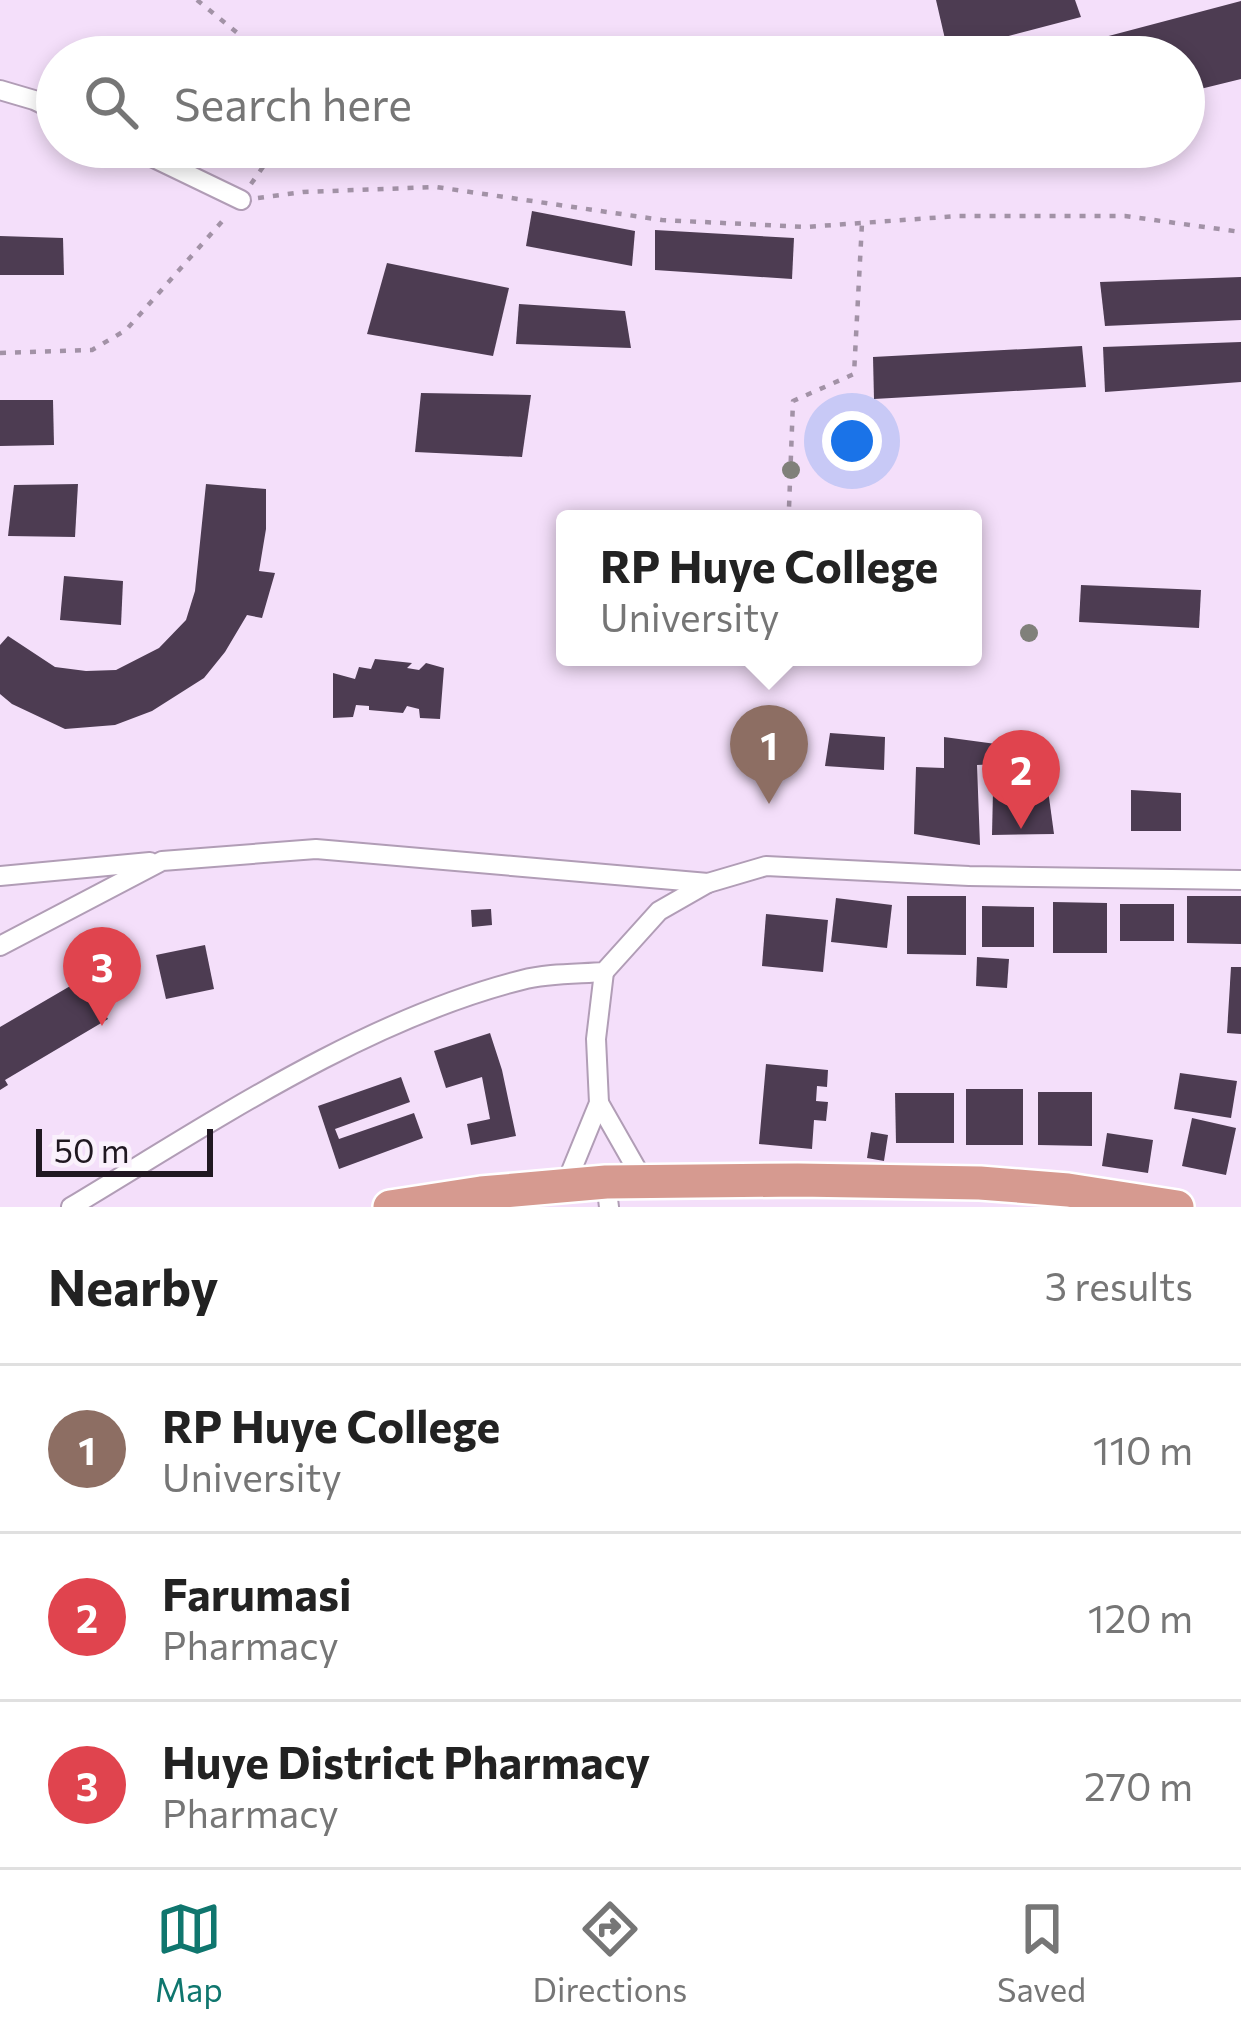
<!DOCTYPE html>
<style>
body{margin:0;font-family:Commissioner,sans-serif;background:#f2f2f2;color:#222}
.scale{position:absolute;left:36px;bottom:30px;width:177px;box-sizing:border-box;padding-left:12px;border:6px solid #201821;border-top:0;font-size:33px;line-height:42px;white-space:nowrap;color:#201821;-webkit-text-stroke:9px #faf1fc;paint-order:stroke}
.you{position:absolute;left:852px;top:441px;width:42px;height:42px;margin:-30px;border:9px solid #fff;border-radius:50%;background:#1a73e8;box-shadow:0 0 0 18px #1a73e833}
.badge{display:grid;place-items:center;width:78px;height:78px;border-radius:50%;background:#0f766e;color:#fff;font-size:39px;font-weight:700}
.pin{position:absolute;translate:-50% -99px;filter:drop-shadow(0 3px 6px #0008)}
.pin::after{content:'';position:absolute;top:63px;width:42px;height:36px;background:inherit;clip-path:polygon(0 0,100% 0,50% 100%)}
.popup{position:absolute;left:556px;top:510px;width:426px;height:156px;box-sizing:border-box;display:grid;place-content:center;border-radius:12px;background:#fff;filter:drop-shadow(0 3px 9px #0005);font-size:39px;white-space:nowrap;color:#767676}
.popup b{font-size:45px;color:#222}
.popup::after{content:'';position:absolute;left:50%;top:100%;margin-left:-24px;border:24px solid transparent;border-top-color:#fff}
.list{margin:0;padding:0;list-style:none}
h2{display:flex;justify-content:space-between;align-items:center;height:156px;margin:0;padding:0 48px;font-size:51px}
h2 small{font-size:39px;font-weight:400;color:#767676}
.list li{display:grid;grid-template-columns:78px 1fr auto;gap:36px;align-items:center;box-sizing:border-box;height:168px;padding:0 48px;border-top:3px solid #e0e0e0}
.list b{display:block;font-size:45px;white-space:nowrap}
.list p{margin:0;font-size:39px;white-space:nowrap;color:#767676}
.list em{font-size:39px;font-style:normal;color:#767676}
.icon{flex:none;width:66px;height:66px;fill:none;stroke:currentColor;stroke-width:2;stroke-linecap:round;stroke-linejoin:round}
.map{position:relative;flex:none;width:1241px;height:1207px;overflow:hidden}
.search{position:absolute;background:#fff;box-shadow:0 6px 18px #0003;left:36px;right:36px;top:36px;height:132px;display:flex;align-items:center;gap:30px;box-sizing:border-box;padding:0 42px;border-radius:66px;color:#767676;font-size:45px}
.sheet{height:660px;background:#fff}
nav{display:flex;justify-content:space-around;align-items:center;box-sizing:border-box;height:168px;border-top:3px solid #e0e0e0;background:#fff;font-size:33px;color:#767676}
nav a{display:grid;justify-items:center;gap:6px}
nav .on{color:#0f766e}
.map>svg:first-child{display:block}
.building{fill:#4d3c52}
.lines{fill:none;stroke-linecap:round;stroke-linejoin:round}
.minor-casing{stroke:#b19db6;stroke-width:22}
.trunk-casing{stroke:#fff;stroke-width:38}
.path{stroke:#a292a6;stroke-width:4.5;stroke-dasharray:6 9;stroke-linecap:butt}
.minor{stroke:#fff;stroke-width:18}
.trunk{stroke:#d69a90;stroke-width:33}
.tree{fill:#80807a}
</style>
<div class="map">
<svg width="1241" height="1207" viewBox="0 0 1241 1207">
<rect width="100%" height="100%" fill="#f4dffa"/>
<g class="building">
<polygon points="936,0 1075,0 1081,17 948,52"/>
<polygon points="1241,1 1241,79 1184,93 1184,57 1108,57 1101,38"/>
<polygon points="924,147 989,147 990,148 929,166"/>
<polygon points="532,211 635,231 632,266 526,246"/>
<polygon points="655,230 794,238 792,279 655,270"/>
<polygon points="0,236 63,238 64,275 0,275"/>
<polygon points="387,263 509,288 493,356 367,334"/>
<polygon points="1241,277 1241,320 1105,326 1100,282"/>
<polygon points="519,304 625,311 631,348 516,344"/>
<polygon points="1241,342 1241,382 1105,392 1103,347"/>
<polygon points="1082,346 1086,387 874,399 873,357"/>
<polygon points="421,393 531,395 522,457 415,452"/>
<polygon points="0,400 53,400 54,445 0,446"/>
<polygon points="78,484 75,537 8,536 14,485"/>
<polygon points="206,484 266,489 266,529 259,571 275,573 262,618 247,615 225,652 204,678 152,711 115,725 65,729 12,704 0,694 0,645 8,636 55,667 86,671 116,670 159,648 186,620 195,591"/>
<polygon points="64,576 123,581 121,625 60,620"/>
<polygon points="1081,585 1201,590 1199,628 1079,622"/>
<polygon points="375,659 412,663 407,668 419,670 426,663 444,668 440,719 420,718 419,709 407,706 403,713 369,710 369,706 356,705 353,717 333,718 333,673 355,679 359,667 371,669"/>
<polygon points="830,733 885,737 884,770 825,766"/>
<polygon points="944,737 996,744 997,764 977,765 980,845 914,834 916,767 944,768"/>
<polygon points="1048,790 1054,834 992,835 993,791"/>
<polygon points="1131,790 1181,793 1181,831 1131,831"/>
<polygon points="907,896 966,896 966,955 907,954"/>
<polygon points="1187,896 1241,896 1241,944 1187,943"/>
<polygon points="836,898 892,905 887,948 831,942"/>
<polygon points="1053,902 1107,903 1107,953 1053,953"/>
<rect x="1120" y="904" width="54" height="37"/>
<polygon points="982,906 1034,907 1034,947 982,947"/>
<polygon points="491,909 492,925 472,927 471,910"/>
<polygon points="766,914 828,920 823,972 762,966"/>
<polygon points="205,945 214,989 166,999 156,955"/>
<polygon points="977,957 1009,959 1007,988 976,986"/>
<polygon points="1231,967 1241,967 1241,1034 1227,1033"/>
<polygon points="84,978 108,1019 5,1080 8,1085 0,1090 0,1027"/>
<polygon points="490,1033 502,1070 516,1136 471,1145 467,1124 490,1119 482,1077 446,1088 434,1051"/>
<polygon points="766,1064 828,1070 827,1087 817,1086 816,1101 828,1102 826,1121 814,1120 812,1149 759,1144"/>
<polygon points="1180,1073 1237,1081 1231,1118 1174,1109"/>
<polygon points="401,1077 410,1102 335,1129 339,1139 414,1113 423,1138 339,1169 318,1106"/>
<rect x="966" y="1089" width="57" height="56"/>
<polygon points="1038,1092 1092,1092 1092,1146 1038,1145"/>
<polygon points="895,1093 954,1093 954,1143 896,1143"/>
<polygon points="1192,1118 1236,1128 1226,1175 1182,1166"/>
<polygon points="871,1132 888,1135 884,1161 867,1158"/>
<polygon points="1107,1133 1153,1140 1148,1173 1102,1166"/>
</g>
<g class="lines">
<defs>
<g id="minor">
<polyline points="0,90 34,100 57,111"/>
<polyline points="131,147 241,200"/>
<polyline points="0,876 150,862"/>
<polyline points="0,946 162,861 316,849 708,883"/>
<polyline points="599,1103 644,1182"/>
<polyline points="606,1182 609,1207"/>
<polyline points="565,1186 599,1103 596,1039 604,972"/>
<path d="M71,1207C211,1123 363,1020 522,980C548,973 578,974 604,972L659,911L708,883L766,866L969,876L1241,880"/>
</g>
<polyline id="trunk" points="390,1207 481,1193 606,1182 798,1180 980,1183 1068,1190 1177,1207"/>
</defs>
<use href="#minor" class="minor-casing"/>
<use href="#trunk" class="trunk-casing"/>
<g class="path">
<polyline points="197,0 267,57"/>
<polyline points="251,184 277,147"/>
<polyline points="258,198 303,192 436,187 662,220 805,227 959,216 1125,216 1241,232"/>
<polyline points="0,353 92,350 126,330 226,217"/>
<polyline points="781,519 789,508 793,401 854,374 862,223"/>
</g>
<use href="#minor" class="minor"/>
<use href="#trunk" class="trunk"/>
</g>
<g class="tree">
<circle cx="869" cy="434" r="9"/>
<circle cx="791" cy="470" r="9"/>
<circle cx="1029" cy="633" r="9"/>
</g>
</svg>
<div class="scale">50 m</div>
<div class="you"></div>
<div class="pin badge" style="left:769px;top:804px;background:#8d6e63">1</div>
<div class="popup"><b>RP Huye College</b>University</div>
<div class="pin badge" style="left:1021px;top:829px;background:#e0444e">2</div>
<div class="pin badge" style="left:102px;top:1026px;background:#e0444e">3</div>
<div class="search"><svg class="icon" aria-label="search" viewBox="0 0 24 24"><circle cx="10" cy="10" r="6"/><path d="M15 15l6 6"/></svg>Search here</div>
</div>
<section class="sheet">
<h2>Nearby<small>3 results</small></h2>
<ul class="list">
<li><span class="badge" style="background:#8d6e63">1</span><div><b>RP Huye College</b><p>University</p></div><em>110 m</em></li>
<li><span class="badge" style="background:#e0444e">2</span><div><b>Farumasi</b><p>Pharmacy</p></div><em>120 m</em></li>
<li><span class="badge" style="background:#e0444e">3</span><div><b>Huye District Pharmacy</b><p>Pharmacy</p></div><em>270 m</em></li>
</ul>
</section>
<nav>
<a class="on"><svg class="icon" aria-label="map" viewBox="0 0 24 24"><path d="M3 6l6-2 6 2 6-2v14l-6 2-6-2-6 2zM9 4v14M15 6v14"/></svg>Map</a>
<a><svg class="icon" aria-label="directions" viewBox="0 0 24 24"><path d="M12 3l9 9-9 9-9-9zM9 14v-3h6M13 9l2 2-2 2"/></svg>Directions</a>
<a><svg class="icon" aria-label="saved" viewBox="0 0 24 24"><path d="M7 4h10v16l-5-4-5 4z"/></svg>Saved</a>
</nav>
